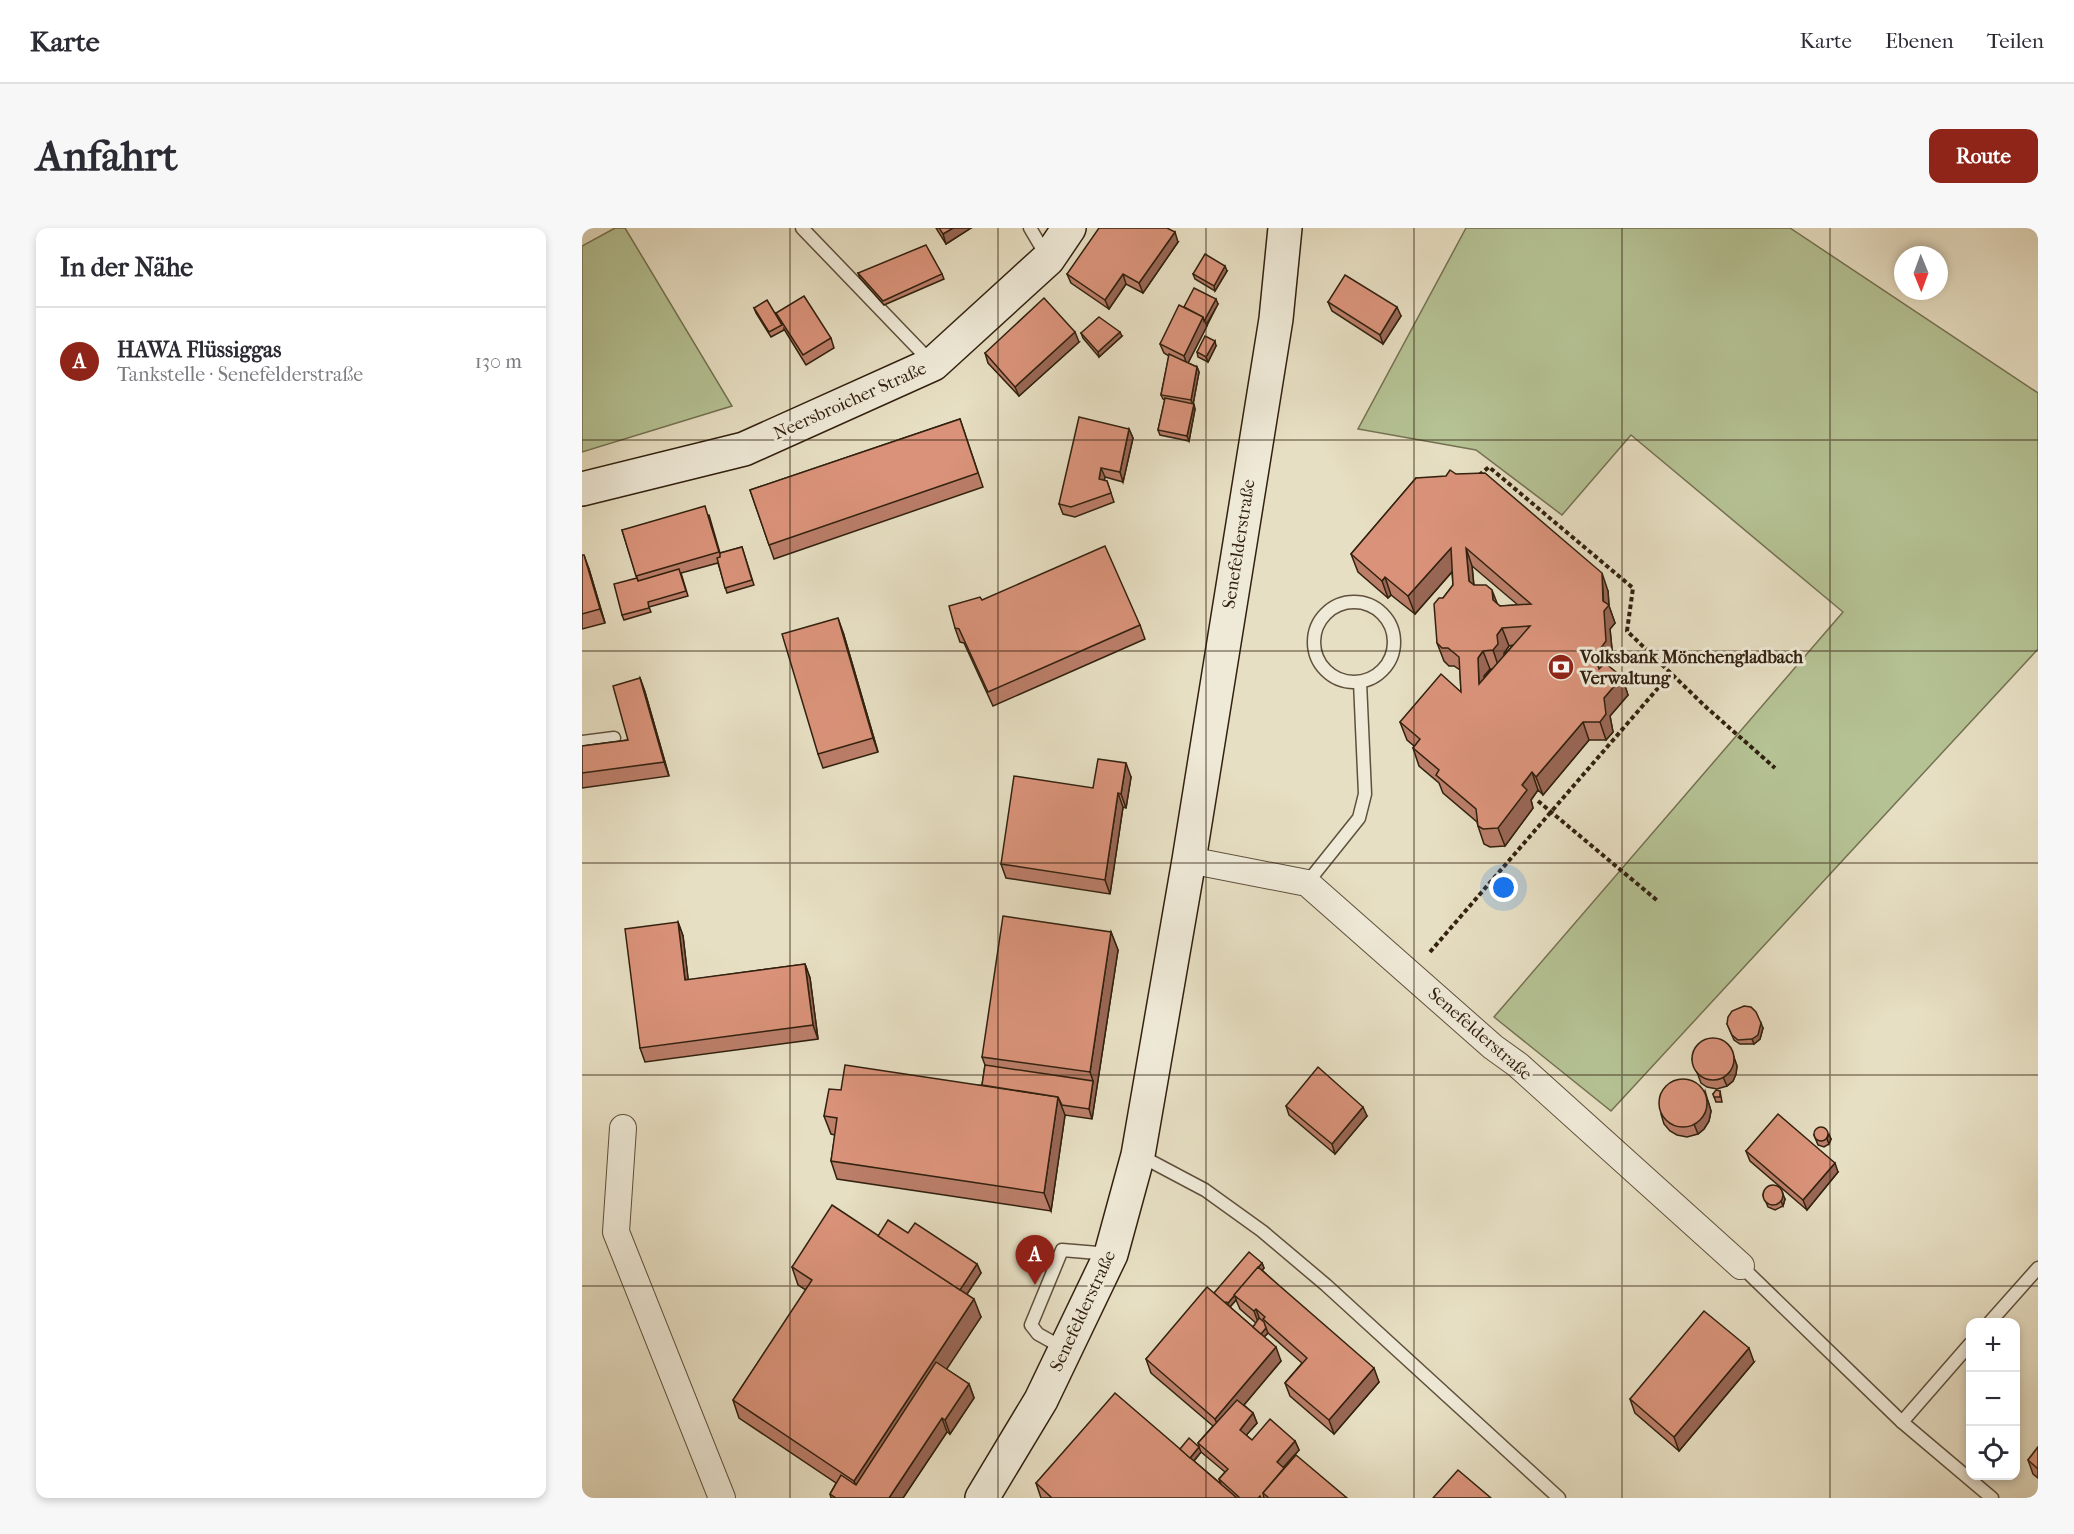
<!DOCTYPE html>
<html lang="de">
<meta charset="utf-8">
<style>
body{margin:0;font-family:"IM FELL French Canon",serif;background:#f7f7f7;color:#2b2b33}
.controls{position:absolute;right:18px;bottom:18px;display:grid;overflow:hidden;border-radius:12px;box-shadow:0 3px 9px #0003}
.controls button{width:54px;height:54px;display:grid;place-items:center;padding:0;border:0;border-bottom:2px solid #e1e1e2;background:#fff;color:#2b2b33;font:30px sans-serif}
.compass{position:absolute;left:1312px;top:18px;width:54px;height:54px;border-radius:50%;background:#fff;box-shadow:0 3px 9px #0003;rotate:179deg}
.you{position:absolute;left:922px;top:660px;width:21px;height:21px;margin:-15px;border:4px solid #fff;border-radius:50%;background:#1a73e8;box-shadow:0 0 0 9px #1a73e833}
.badge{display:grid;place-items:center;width:39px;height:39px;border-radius:50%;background:#8f2418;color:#fff;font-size:20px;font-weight:700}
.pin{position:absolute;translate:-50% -50px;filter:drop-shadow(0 2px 3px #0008)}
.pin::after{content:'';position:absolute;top:32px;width:21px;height:18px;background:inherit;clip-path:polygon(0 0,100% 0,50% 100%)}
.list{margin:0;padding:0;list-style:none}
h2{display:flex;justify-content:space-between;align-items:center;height:78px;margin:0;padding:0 24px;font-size:26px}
h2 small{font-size:20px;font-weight:400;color:#7c7c81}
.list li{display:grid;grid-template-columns:39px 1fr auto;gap:18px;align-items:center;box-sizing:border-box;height:108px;padding:0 24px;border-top:2px solid #e1e1e2}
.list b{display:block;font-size:22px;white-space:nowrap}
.list p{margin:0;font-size:20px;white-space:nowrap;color:#7c7c81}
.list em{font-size:20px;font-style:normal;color:#7c7c81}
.icon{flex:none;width:33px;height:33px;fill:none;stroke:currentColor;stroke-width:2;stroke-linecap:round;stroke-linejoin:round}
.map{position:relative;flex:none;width:1456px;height:1270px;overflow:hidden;border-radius:12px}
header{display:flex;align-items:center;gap:36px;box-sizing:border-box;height:84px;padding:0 30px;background:#fff;border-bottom:2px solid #e1e1e2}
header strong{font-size:28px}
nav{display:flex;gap:33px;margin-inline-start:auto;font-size:21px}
.intro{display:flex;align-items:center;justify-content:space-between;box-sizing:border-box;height:144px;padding:0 36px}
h1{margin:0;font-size:42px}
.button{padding:15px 27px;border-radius:12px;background:#8f2418;color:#fff;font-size:21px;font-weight:700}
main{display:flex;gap:36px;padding:0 36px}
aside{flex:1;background:#fff;border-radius:12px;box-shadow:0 3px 9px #0003}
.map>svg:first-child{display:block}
.green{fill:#b5c294;stroke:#747252;stroke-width:1.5}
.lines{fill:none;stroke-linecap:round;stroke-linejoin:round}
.lane-casing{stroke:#5f503c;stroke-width:15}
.street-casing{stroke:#5f503c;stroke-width:28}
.secondary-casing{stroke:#32210f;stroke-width:36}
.path{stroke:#32210f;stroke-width:4;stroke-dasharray:4.5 3;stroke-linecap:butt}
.lane{stroke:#efead8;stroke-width:12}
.street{stroke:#efead8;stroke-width:26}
.secondary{stroke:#efead8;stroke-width:33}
.wall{fill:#bb7e69;stroke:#32210f;stroke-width:1.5;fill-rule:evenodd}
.shaded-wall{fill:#996755;stroke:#32210f;stroke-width:1.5}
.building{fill:#da937a;stroke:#32210f;stroke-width:1.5;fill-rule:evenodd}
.grid{fill:none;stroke:#32210f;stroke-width:1.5;stroke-opacity:0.55}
.labels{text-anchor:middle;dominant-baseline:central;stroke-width:6;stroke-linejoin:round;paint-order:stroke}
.street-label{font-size:18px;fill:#32210f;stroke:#efead8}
.poi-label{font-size:18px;font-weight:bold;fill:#32210f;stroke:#efead8;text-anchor:start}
</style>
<header>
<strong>Karte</strong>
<nav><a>Karte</a><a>Ebenen</a><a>Teilen</a></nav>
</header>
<div class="intro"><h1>Anfahrt</h1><a class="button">Route</a></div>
<main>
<aside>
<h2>In der Nähe<small></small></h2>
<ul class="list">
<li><span class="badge">A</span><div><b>HAWA Flüssiggas</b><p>Tankstelle · Senefelderstraße</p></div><em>130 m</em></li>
</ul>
</aside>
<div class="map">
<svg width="1456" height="1270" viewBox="0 0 1456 1270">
<rect width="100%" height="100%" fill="#e7dfc3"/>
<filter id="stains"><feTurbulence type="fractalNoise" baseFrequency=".00333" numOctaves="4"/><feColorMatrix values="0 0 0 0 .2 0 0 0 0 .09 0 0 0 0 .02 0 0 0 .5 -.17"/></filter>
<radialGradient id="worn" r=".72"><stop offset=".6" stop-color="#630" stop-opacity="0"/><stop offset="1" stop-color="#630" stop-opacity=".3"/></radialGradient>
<g class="green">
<polygon points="33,0 43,0 150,178 0,224 0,18"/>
<polygon points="884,0 1208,0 1456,165 1456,421 1029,883 912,789 1261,384 1049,207 980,287 894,222 776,201"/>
</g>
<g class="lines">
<defs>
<g id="lane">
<polyline points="220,0 350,135"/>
<polyline points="448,0 464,27"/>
<circle cx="772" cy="414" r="40"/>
<polyline points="0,514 32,510"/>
<polyline points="725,655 777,590 783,566 778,454"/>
<polyline points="557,927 623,962 680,1003 744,1057 977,1270"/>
<polyline points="1159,1038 1320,1194"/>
<polyline points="1408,1094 1456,1040"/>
<polyline points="1388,1116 1320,1194 1410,1270"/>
<polyline points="483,1121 456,1106 449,1097 480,1022 528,1026"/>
</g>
<g id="street">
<polyline points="607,632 725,655 911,819 936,837 1159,1038"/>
<polyline points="41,900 34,1004 140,1270"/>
</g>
<g id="secondary">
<polyline points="0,261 162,221 351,136 466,31 487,0"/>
<polyline points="400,1270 459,1172 529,1026 556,927 607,632 694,91 703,0"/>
</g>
</defs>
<use href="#lane" class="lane-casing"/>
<use href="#street" class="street-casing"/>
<use href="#secondary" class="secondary-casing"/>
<g class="path">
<polyline points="897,247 907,239 1051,360 1045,403 1125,480 1193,540"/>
<polyline points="956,573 1077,674"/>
<polyline points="848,724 1089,445"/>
</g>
<use href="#lane" class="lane"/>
<use href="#street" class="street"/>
<use href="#secondary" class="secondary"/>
</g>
<g class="wall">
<polygon points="354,0 389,0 364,16"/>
<polygon points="596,14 561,65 544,56 527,81 489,55 485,46"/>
<polygon points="645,43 633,63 613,51 611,46"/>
<polygon points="276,45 360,46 362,51 302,77 278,50"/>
<polygon points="746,74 819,88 801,116 750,83"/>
<polygon points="636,76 606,135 615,139 617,144 611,176 613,181 607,213 578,207 576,202 583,172 581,171 579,167 587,128 582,125 578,116 602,79"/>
<polygon points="172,80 196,90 194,85 249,110 252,120 224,137 202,101 202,102 189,109 174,85"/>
<polygon points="499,105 540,108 517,129 501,110"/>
<polygon points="497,114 437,168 406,135 403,125"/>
<polygon points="634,118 626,134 616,129 615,124"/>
<polygon points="378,191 401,259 192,331 168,262"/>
<polygon points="547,201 551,210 541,254 523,249 522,252 525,253 532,274 493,289 481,286 477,276"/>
<path d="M834,250L1026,363L1027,378L1033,395L1028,401L1031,431L1026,438L1040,449L1046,467L1028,488L1031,504L1024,512H1007L961,567L956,562L949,572L951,580L923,618L908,619L902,616L896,598L895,594L861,565L857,555L837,538L831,520L832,518L825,512L818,494L879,464L878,442L872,438H867L862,433L855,415L861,370L871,357L870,344L833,386L809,367L806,370L776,344L769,326ZM890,338L936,377L918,378L892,357ZM931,417L922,427V425L927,418ZM908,441H910L902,450V448Z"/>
<polygon points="127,287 138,325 160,319 172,357 145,365 136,335 99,345 106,368 67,379 69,384 42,392 40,387 56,353 40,302"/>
<polygon points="0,327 7,341 23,395 0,401"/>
<polygon points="400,372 558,397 563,411 411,478 382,415 378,414 373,400"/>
<polygon points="261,404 296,524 241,540 236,526"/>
<polygon points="58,450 63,464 87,548 0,560 0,518 46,512"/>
<polygon points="549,549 544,580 541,579 528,666 424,650 419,636 511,560"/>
<polygon points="96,694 101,708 106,752 223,736 228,750 236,811 63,834 58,820"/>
<polygon points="529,704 536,722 510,891 483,887 469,983 255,951 249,933 253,907 249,906 242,888 259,862 400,857 403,837 400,829"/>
<polygon points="1145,796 1181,800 1178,811 1172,816 1158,816 1152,812"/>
<polygon points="1149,821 1155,838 1154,846 1151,853 1145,858 1135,861 1125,859 1119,855 1110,831"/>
<polygon points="1138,863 1140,874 1134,874 1131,866"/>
<polygon points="1126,873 1129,883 1127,893 1122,901 1116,906 1105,909 1095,907 1088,903 1082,896 1079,886"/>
<polygon points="704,878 785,888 753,926 707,887"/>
<polygon points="1232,907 1249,911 1247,916 1242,919 1236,917"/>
<polygon points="1164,923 1256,944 1225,982 1168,933"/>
<polygon points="1181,967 1203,971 1201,978 1193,982 1186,979"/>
<polygon points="326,1005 395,1036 399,1045 385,1066 399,1089 364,1141 387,1156 392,1170 368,1206 365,1204 321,1270 249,1270 248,1266 254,1255 157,1190 151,1172 224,1062 216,1057 210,1039 296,1008"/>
<path d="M680,1035L682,1040L680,1042L797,1154L752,1206L708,1168L703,1155L720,1135L686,1105L682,1109L699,1133L662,1177L671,1185L675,1195L664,1207L670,1212L713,1213L717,1222L702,1240L765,1270H459L454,1255L598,1221L617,1219L616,1215L631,1198L569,1145L564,1131L632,1065ZM654,1072L658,1081L674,1095L671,1099L648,1079ZM619,1224L643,1244L637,1251L639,1256L612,1233Z"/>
<polygon points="1172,1134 1097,1223 1053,1185 1048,1171"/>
<polygon points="1456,1219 1456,1250 1451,1246 1446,1232"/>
</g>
<g class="shaded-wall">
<polygon points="371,0 389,0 364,16 361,6"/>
<polygon points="593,4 596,14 561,65 557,55"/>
<polygon points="643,38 645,43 633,63 632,58"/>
<polygon points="541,46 544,56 527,81 523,72"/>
<polygon points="634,71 636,76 624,97 622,93"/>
<polygon points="815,79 819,88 801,116 798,107"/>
<polygon points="621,89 625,98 605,137 602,128"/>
<polygon points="493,104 497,114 437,168 433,159"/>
<polygon points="538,104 540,108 517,129 516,124"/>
<polygon points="633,113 634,118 626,134 624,129"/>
<polygon points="615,139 617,144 611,177 609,172"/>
<polygon points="612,176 613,181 607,213 605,208"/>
<polygon points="547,201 551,210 541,254 538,244"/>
<polygon points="519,240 523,249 520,261 517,251"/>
<polygon points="869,320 875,338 833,386 826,368"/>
<polygon points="884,320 890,338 893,371 887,353"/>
<polygon points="2,327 7,341 23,395 18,381"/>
<polygon points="1020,345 1026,363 1027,378 1033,395 1028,401 1031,431 1020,446 1017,441 1013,428 1022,383"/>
<polygon points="803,349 809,367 806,370 800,353"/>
<polygon points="910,362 917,380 911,372"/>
<polygon points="256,390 261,404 296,524 291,510"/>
<polygon points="920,400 927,418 922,425 922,434 917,440 911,422 915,407"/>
<polygon points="901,423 908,441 902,448 904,474 897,456 896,430"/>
<polygon points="1040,449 1046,467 1028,488 1031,504 1024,512 1018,494 1022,470"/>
<polygon points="58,450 63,464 87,548 82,534"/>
<polygon points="1001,494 1007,512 961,567 954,549"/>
<polygon points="544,535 549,549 544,580 539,566"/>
<polygon points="950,544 956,562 949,572 951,580 923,618 916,600 940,557"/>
<polygon points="536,565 541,579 528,666 523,652"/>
<polygon points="96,694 101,708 108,766 103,752"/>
<polygon points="529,704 536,722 510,891 507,881 511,853 508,844"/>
<polygon points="223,736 228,750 236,811 231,797"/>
<polygon points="1179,795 1181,800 1178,811 1172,816 1170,811"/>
<polygon points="1149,821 1155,838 1154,846 1151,853 1145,858 1141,849"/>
<polygon points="1123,863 1129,883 1127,893 1122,901 1116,906 1112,896"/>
<polygon points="476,869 483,887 469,983 462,965"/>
<polygon points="781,879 785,888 753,926 750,916"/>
<polygon points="1247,906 1249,911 1247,916 1245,911"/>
<polygon points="1253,935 1256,944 1225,982 1221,972"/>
<polygon points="1201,966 1203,971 1201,978 1199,973"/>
<polygon points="680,1035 682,1040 656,1070 653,1067"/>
<polygon points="395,1036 399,1045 379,1075 375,1066"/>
<polygon points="653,1067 654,1072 647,1080 646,1075"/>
<polygon points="392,1071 399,1089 280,1270 279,1270 272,1253"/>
<polygon points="674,1081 679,1095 677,1097 672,1083"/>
<polygon points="684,1100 686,1105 678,1113 676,1108"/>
<polygon points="694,1119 699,1133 639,1204 633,1191"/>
<polygon points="1167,1120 1172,1134 1097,1223 1092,1209"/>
<polygon points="792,1140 797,1154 752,1206 747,1192"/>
<polygon points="387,1156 392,1170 368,1206 363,1192"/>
<polygon points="671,1185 675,1195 661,1211 658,1202"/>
<polygon points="360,1190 365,1204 321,1270 307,1270"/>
<polygon points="713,1213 717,1222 698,1243 695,1234"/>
<polygon points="617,1219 619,1224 606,1240 604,1235"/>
</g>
<g class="building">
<polygon points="357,0 371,0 361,6"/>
<polygon points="517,0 585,0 593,4 557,55 541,46 523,72 485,46"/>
<polygon points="344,17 360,46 301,73 276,45"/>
<polygon points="623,26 643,38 632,58 611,46"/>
<polygon points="763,47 815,79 798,107 746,74"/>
<polygon points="612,60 634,71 622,93 621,89 602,79"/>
<polygon points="222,68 249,110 221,127 194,85"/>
<polygon points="462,70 493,104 433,159 403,125"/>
<polygon points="185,72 200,97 187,104 172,80"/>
<polygon points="597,77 621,89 602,128 578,116"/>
<polygon points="517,89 538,104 516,124 499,105"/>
<polygon points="623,108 633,113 624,129 615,124"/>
<polygon points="587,126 615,139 609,172 579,167"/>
<polygon points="583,170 612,176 605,208 576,202"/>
<polygon points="497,189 547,201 538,244 519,240 517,251 525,253 529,265 489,279 477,276"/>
<polygon points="378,191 396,245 187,317 168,262"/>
<path d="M868,242L874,246L903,245L1020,345L1021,373L1027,377L1022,383L1024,413L1013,428L1017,441L1023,435L1040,449L1022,470L1024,486L1018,494H1001L954,549L950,544L940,557L945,562L916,600L901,601L896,598L894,581L854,547L857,542L831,520L838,511L818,494L859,446L879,464L877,429L866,420H860L855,415L852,376L857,370H861L871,357L869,320L826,368L803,349L800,353L769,326L834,250L864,248ZM884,320L949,376L918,378L911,372L910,362L904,357H892L887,353ZM948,398L897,456L896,430L901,423L911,422L916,416L915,407L920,400Z"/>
<polygon points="123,278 137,324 54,348 40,302"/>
<polygon points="523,318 558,397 406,464 377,401 373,400 367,378 398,369 400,372"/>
<polygon points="160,319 170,352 143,360 135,330 138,329 138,325"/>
<polygon points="0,327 2,327 18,381 0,386"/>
<polygon points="97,341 104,363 66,374 67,380 40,387 32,356 55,350 56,353"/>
<polygon points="256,390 291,510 236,526 200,406"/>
<polygon points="58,450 82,534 0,545 0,518 46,512 31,458"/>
<polygon points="516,531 544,535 539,566 536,565 523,652 419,636 432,548 511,560"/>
<polygon points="421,688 529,704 508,844 400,829"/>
<polygon points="96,694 103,752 223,736 231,797 58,820 43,701"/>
<polygon points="1162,778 1169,779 1174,784 1179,795 1176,807 1170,811 1156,812 1150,807 1145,796 1146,789 1150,783"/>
<circle cx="1131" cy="831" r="21"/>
<polygon points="263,837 476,869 462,965 249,933 255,890 242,888 247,861 259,862"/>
<polygon points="403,837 511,853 507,881 480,877 476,869 400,857"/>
<polygon points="736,839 781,879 750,916 704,878"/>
<circle cx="1101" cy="875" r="24"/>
<polygon points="1134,862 1138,863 1138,869 1132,869 1131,866"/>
<polygon points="1196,886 1253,935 1221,972 1164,923"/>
<circle cx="1239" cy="906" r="7"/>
<circle cx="1191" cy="967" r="10"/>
<polygon points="250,977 392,1071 272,1253 151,1172 230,1052 210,1039"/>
<polygon points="306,992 326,1005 333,995 395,1036 378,1062 296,1008"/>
<polygon points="667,1024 680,1035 646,1075 644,1074 643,1075 632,1065"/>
<polygon points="676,1039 792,1140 747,1192 703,1155 725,1130 681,1091 683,1089 674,1081 672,1083 652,1067"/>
<polygon points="625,1059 694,1119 633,1191 564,1131"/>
<polygon points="1122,1083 1167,1120 1092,1209 1048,1171"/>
<polygon points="677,1090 682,1094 684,1100 679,1106 671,1099"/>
<polygon points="354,1134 387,1156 363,1192 360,1190 307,1270 254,1270 248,1266 259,1247 274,1257"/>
<polygon points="533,1165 655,1270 470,1270 454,1255"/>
<polygon points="655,1172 671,1185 658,1202 670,1212 688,1191 713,1213 695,1234 702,1240 681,1265 682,1270 679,1270 678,1268 676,1270 658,1270 637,1251 646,1241 616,1215"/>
<polygon points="607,1210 617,1219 608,1230 598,1221"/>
<polygon points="1456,1219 1456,1241 1446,1232"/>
<polygon points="714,1227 765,1270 687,1270 681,1265"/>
<polygon points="876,1242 909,1270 851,1270"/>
</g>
<path class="grid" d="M208,0V1270M416,0V1270M624,0V1270M832,0V1270M1040,0V1270M1248,0V1270M0,212H1456M0,423H1456M0,635H1456M0,847H1456M0,1058H1456"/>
<defs>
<symbol id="bank-disc" viewBox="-11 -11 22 22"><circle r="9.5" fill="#8f2418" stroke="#efead8"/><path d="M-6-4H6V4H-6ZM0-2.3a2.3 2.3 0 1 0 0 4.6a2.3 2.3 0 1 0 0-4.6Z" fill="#fff"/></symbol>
</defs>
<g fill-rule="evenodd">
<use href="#bank-disc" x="964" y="424" width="30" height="30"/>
</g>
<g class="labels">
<g class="street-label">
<text transform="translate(268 173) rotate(-24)">Neersbroicher Straße</text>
<text transform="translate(657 316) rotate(-81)">Senefelderstraße</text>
<text transform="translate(898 806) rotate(41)">Senefelderstraße</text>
<text transform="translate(501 1083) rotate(-65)">Senefelderstraße</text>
</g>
<g class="poi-label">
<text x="998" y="429">Volksbank Mönchengladbach<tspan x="998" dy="21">Verwaltung</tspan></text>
</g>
</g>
<rect width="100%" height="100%" filter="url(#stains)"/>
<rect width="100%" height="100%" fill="url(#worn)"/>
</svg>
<div class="controls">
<button>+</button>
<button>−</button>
<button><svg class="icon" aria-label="locate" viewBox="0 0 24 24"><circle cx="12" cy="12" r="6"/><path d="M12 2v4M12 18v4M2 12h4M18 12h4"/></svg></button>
</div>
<svg class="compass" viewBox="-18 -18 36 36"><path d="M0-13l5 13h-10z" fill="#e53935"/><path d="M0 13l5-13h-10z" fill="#7c7c81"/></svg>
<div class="you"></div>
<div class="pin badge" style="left:453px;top:1057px">A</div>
</div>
</main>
